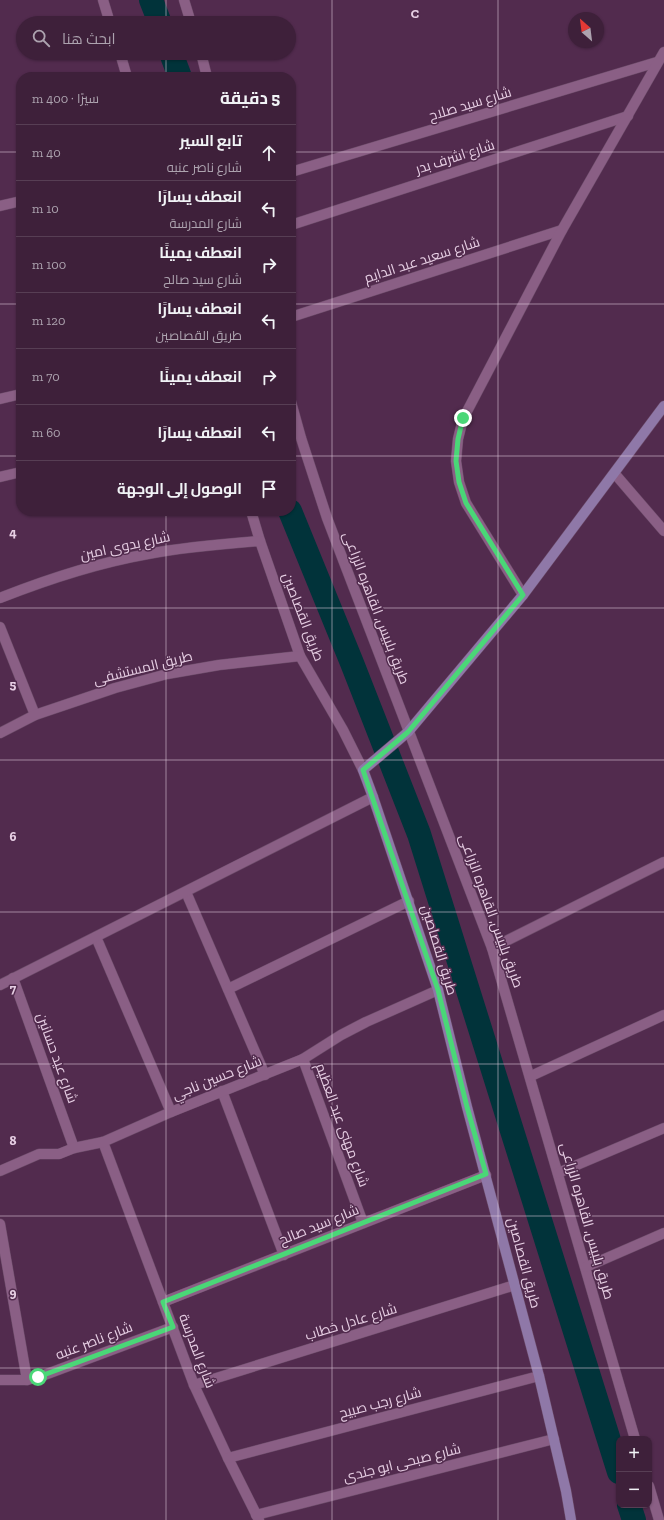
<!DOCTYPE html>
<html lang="ar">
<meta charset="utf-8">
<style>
body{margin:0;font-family:"Zilla Slab",Cairo,serif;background:#452842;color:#f1f3f6;direction:rtl}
.controls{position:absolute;right:12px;bottom:12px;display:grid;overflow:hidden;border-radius:8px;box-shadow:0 1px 3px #0004}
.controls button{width:36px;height:36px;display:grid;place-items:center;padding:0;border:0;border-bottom:1px solid #573e54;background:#3e203a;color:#f1f3f6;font:20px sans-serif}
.compass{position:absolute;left:568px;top:12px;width:36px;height:36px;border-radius:50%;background:#3e203a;box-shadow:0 1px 3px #0004;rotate:332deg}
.stop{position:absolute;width:12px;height:12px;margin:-9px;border:3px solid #4ad777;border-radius:50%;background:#fff}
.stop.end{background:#4ad777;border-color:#fff;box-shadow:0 1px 4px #0008}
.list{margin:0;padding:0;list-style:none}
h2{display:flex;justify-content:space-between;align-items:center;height:52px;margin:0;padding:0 16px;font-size:17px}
h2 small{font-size:13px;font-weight:400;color:#ada3af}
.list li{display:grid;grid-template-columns:26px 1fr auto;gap:12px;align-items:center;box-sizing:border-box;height:56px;padding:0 16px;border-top:1px solid #573e54}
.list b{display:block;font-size:15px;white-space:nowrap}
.list p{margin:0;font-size:13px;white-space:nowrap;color:#ada3af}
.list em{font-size:13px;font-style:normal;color:#ada3af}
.icon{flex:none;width:22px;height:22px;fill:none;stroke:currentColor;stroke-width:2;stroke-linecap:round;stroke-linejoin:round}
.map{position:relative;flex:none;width:664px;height:1520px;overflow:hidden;direction:ltr}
.search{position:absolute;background:#3e203a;box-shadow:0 1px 3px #0004;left:16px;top:16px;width:280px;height:44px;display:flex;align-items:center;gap:10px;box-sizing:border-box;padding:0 14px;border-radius:22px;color:#ada3af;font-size:15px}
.panel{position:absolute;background:#3e203a;box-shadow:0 1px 3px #0004;left:16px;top:72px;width:280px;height:444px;border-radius:16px;direction:rtl}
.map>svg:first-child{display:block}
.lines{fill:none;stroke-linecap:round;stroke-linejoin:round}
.canal{stroke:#01333a;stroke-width:24}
.street-casing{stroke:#6b4b68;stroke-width:11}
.secondary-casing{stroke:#6b4b68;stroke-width:11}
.street{stroke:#8a5f85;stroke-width:10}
.secondary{stroke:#8f78a8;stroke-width:10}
.route{stroke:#4ad777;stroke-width:5}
.grid{fill:none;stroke:#e7cfe4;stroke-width:1;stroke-opacity:0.55}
.labels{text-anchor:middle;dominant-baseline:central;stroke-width:3;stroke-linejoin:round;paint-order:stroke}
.street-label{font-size:14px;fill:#e7cfe4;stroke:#522b4e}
.grid-label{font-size:13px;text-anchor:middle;font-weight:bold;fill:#e7cfe4;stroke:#522b4e;stroke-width:3;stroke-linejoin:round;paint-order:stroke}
</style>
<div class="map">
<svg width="664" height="1520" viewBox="0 0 664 1520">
<rect width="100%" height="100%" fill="#522b4e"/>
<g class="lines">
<g class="canal">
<polyline points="151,0 160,23"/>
<polyline points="171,53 180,77"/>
<polyline points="290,511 352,663 419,834 619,1472"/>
<polyline points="629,1505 634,1520"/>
</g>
<defs>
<g id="street">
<polyline points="103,0 110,23"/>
<polyline points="184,0 191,23"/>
<polyline points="120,53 127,77"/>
<polyline points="201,53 207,77"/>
<polyline points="291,172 657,62"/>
<polyline points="0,206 21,201"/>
<polyline points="291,225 628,116"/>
<polyline points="291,317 562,230"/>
<polyline points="0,399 21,394"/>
<polyline points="291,402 301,438 327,518 492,948 635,1439"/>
<polyline points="615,474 664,531"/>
<polyline points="0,477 21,472"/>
<polyline points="251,511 260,541 300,656 343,730 363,770"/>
<polyline points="523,595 466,503 459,482 456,461 458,439 463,419 562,230 664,52"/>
<path d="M0,598C48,579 97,563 148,554C185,547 222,544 260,541"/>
<polyline points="0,627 35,715"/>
<polyline points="0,733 35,715 115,688 167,674 219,665 300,656"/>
<polyline points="186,892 265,1075"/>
<polyline points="96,937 171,1112"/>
<polyline points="492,948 664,862"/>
<polyline points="13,978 74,1148"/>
<polyline points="0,985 373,797"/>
<polyline points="228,989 409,901"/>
<polyline points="303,1059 363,1223"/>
<polyline points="531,1076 664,1015"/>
<polyline points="222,1091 284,1255"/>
<polyline points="103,1142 194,1385 228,1458 259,1520"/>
<polyline points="0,1171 39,1154 59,1154 74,1148 103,1142 171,1112 303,1059 341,1035 366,1022 438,990"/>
<polyline points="558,1173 664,1128"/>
<polyline points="0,1224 27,1380"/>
<polyline points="586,1267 664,1233"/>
<polyline points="163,1302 486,1175"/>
<polyline points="0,1380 27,1380 39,1377 173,1327"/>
<polyline points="194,1385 515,1285"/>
<polyline points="228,1458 539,1376"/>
<polyline points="649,1486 659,1520"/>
<polyline points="256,1515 554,1439"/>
</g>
<polyline id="secondary" points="571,1520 566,1491 539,1376 467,1107 438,990 373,797 363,770 408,732 523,595 664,406"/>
</defs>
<use href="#street" class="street-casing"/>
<use href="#secondary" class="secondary-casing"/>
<use href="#street" class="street"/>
<use href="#secondary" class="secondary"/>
</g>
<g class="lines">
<polyline class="route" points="38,1377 173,1327 163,1302 486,1174 467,1107 438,990 363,770 408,732 523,595 466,503 459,482 456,461 458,439 463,418"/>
</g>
<path class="grid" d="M166,0V23M332,0V1520M498,0V1520M166,53V77M0,152H21M291,152H664M0,304H21M291,304H664M0,456H21M291,456H664M166,511V1520M0,608H664M0,760H664M0,912H664M0,1064H664M0,1216H664M0,1368H664"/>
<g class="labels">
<g class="street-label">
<text transform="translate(470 104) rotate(-17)">شارع سيد صلاح</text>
<text transform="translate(455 157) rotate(-18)">شارع اشرف بدر</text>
<text transform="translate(422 260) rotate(-18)">شارع سعيد عبد الدايم</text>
<text transform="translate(125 546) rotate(-12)">شارع بدوى امين</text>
<text transform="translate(376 608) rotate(69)">طريق بلبيس, القاهره الزراعى</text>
<text transform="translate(303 617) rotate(69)">طريق القصاصين</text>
<text transform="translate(143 668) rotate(-14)">طريق المستشفى</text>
<text transform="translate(491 911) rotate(70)">طريق بلبيس, القاهره الزراعى</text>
<text transform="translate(439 950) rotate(73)">طريق القصاصين</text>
<text transform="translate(57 1058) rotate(70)">شارع عيد حسانين</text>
<text transform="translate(217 1078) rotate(-22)">شارع حسين ناجي</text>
<text transform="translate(342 1125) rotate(70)">شارع مهنى عبد العظيم</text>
<text transform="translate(587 1221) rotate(74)">طريق بلبيس, القاهره الزراعى</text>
<text transform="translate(319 1225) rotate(-22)">شارع سيد صالح</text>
<text transform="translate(524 1263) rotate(75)">طريق القصاصين</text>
<text transform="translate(351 1322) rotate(-17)">شارع عادل خطاب</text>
<text transform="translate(94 1341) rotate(-21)">شارع ناصر عنبه</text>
<text transform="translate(197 1351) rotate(69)">شارع المدرسة</text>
<text transform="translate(380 1403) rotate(-15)">شارع رجب صبيح</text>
<text transform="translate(402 1463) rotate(-14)">شارع صبحى ابو جندى</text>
</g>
</g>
<g class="grid-label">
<text x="415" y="18">C</text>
<text x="13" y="537">4</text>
<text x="13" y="689">5</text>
<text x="13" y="841">6</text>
<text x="13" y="993">7</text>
<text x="13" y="1145">8</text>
<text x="13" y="1297">9</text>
</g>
</svg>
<div class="controls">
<button>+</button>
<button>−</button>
</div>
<svg class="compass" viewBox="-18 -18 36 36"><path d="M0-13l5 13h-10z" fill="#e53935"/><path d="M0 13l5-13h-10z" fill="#ada3af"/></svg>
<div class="stop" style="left:38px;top:1377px"></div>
<div class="stop end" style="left:463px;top:418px"></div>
<div class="search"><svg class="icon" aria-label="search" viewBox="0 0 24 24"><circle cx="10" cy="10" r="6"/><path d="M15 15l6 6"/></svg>ابحث هنا</div>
<section class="panel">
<h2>5 دقيقة<small>سيرًا · 400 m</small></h2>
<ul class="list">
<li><svg class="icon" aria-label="ahead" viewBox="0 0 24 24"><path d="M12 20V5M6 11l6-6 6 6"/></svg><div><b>تابع السير</b><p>شارع ناصر عنبه</p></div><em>40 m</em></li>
<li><svg class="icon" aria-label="left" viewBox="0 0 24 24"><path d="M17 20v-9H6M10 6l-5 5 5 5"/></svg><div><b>انعطف يسارًا</b><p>شارع المدرسة</p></div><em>10 m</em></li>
<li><svg class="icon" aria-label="right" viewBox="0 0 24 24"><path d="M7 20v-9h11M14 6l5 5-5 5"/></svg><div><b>انعطف يمينًا</b><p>شارع سيد صالح</p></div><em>100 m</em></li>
<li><svg class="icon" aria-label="left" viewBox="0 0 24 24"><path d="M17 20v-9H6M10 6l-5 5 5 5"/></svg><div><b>انعطف يسارًا</b><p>طريق القصاصين</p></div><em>120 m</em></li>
<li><svg class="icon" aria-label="right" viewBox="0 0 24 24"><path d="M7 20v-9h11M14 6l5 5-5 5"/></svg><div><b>انعطف يمينًا</b></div><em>70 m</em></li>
<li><svg class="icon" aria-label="left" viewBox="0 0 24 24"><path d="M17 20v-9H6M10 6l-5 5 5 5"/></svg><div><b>انعطف يسارًا</b></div><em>60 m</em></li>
<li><svg class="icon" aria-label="arrive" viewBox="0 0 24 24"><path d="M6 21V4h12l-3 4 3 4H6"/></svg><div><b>الوصول إلى الوجهة</b></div></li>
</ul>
</section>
</div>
